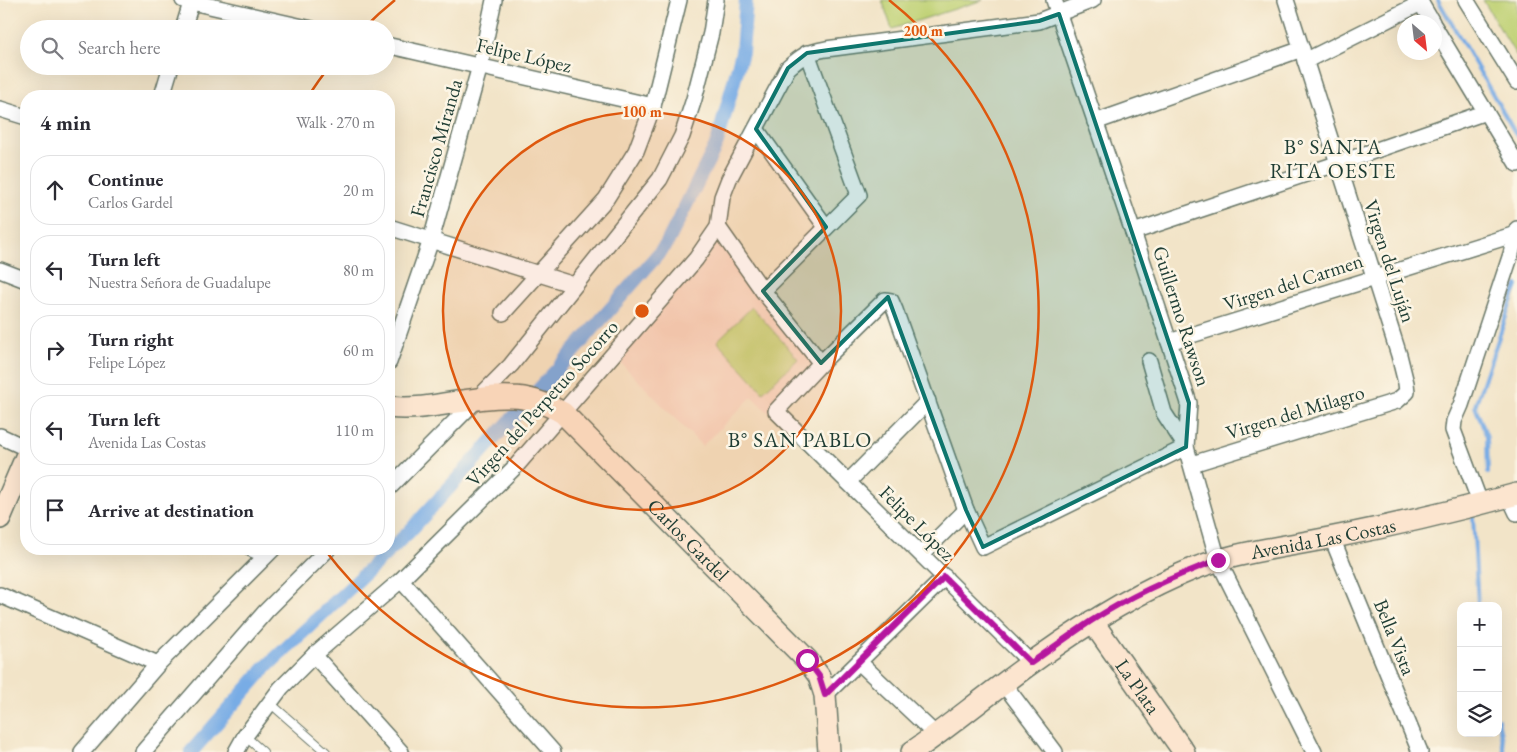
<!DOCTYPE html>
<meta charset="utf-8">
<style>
body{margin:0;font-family:"EB Garamond",serif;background:#f7f7f7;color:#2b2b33}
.controls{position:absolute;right:15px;bottom:15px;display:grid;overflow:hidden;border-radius:10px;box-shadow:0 5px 20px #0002}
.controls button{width:45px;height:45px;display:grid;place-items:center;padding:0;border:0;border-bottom:1px solid #e1e1e2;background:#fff;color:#2b2b33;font:25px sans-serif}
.compass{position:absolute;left:1397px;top:15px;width:45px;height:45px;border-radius:50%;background:#fff;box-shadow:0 5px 20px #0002;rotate:152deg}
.stop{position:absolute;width:15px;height:15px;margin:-11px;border:4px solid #b5179e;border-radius:50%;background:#fff}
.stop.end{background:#b5179e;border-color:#fff;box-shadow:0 1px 5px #0008}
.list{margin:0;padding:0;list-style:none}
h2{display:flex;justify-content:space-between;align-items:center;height:65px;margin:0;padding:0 20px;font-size:21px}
h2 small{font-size:16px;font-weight:400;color:#7c7c81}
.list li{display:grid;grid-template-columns:32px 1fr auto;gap:15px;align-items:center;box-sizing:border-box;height:70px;margin:0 10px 10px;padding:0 10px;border:1px solid #e1e1e2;border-radius:20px}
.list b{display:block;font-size:19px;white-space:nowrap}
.list p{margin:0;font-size:16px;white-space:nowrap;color:#7c7c81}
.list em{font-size:16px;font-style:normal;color:#7c7c81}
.icon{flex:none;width:28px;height:28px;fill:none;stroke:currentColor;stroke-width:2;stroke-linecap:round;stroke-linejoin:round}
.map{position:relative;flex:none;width:1517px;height:752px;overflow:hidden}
.search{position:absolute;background:#fff;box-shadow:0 5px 20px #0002;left:20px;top:20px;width:375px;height:55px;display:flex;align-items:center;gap:12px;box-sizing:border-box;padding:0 18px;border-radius:28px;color:#7c7c81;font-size:19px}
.panel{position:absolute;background:#fff;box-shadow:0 5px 20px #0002;left:20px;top:90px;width:375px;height:465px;border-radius:20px}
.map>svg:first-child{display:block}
.built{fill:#f4d3c0}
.green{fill:#bfd174;stroke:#6f8754}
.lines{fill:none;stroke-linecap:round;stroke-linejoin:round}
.stream{stroke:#78ace5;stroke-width:4}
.canal{stroke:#78ace5;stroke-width:14}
.lane-casing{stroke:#697768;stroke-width:10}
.street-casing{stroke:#697768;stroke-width:18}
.secondary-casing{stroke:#697768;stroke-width:24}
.lane{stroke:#fff;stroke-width:8}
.street{stroke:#fff;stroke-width:15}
.secondary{stroke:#fce5cf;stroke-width:21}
.route{stroke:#b5179e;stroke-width:6}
.marked{fill:#0f766e;fill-opacity:0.2;stroke:#0f766e;stroke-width:4;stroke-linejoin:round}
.ring{fill:none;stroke:#de580e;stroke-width:2.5}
.labels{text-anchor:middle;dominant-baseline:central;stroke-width:5;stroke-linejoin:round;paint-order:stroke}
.street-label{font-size:20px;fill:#1f3d34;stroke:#fcf5e5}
.neighbourhood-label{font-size:21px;letter-spacing:1px;fill:#1f3d34;stroke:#fcf5e5}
.centre{fill:#de580e;stroke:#fcf5e5;stroke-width:2.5}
.ring-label{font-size:15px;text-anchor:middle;font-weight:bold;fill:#de580e;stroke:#fcf5e5;stroke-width:5;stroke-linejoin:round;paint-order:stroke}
</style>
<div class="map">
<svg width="1517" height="752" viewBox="0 0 1517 752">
<rect width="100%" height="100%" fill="#fcf5e5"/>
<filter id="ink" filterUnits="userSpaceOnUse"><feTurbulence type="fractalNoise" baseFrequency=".02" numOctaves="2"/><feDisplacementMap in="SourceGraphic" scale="10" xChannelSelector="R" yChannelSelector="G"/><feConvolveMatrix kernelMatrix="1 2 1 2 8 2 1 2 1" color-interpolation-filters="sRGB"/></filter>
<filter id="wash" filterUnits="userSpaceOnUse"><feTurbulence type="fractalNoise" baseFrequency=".0096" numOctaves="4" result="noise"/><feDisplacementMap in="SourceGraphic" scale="20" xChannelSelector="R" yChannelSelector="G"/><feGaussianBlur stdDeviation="1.12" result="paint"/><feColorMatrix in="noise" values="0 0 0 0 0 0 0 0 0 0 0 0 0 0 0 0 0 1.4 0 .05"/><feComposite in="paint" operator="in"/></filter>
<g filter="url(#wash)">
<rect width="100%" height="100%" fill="#f2e4c8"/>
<polygon class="built" points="716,234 817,362 770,414 752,397 702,446 615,357"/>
<g class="green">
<polygon points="882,0 983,0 892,29"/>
<polygon points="1483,0 1517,0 1517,57"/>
<polygon points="752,307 798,359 763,392 717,341"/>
</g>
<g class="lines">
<g class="stream">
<polyline points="1438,0 1517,136"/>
<polyline points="1488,473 1487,437 1475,406 1517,285"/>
<polyline points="1473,517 1478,606"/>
<polyline points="1498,719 1504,752"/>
</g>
<polyline class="canal" points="191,752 265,668 408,533 572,353 666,245 717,143 742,52 746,0"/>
</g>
</g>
<g filter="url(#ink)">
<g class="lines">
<defs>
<g id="lane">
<polyline points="270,703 326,752"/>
<polyline points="245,736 263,752"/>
</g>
<g id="street">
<polyline points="183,0 312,29"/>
<polyline points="1054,0 1133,232 1189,403 1186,447 1218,560 1314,752"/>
<polyline points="1419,0 1432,22"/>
<polyline points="1466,0 1517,82"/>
<polyline points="1434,26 1517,164"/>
<polyline points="183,29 192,0"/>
<polyline points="386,45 653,106"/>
<polyline points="1305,61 1421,3"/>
<polyline points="162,96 171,66"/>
<polyline points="0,109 26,117"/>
<polyline points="1095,122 1302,49"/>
<polyline points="756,129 826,227"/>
<polyline points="389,227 574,285"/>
<polyline points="718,227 763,291 821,363"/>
<polyline points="1133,232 1339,163 1486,112"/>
<polyline points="0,270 26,280"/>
<polyline points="763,291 859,195 807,53"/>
<polyline points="503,313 606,199 636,151 653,106 679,0"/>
<polyline points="1169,342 1516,234"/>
<polyline points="389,362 431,240 480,66 494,0"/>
<polyline points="0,436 26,448"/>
<polyline points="1192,464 1397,401 1407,392 1406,383 1399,355 1286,0"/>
<polyline points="848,482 928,401"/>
<polyline points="389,488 511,365 660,179 682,136 694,99 711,33 716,0"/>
<polyline points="1509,496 1517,513"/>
<polyline points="1481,505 1453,430 1454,421 1461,405 1511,254 1517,229"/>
<polyline points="1332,538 1420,752"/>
<polyline points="252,549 266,555"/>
<polyline points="922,554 966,510"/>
<polyline points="401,580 553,752"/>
<polyline points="0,595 158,664"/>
<polyline points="314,655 401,752"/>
<polyline points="859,662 936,735"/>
<polyline points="1031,663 776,411 821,363 885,300 891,301 895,310 966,510 983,547 1186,447 1164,413 1149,361"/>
<polyline points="1003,683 1055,752"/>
<polyline points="825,695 945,577"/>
<polyline points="82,752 158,664 273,549"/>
<polyline points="143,752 266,611 328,549"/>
<path d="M236,752L245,736L281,688L314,655L401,580L517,465L696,259L718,227L722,197L729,179L788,68C803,55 806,53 826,49L1039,21L1093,0"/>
</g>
<g id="secondary">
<path id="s1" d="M389,407C430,412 470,395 512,397C530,397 547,404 563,413L807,660L819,676L825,695L829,752"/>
<polyline points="0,518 26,457"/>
<path id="s2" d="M1092,621L1184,752"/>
<path id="s3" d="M912,752C943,731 973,706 1003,684C1058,642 1116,603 1179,575C1226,553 1279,548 1329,538C1392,526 1455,511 1517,494"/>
</g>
</defs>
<use href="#lane" class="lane-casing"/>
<use href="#street" class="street-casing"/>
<use href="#secondary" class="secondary-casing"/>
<use href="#lane" class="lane"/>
<use href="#street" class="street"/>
<use href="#secondary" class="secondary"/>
</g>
</g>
<g class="lines" filter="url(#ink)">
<path class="route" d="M807,660L819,676L825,695L944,577L1031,663C1051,649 1070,635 1091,621C1130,596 1174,576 1218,560"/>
</g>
<path class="marked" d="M1059,14L1189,403L1186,447L983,547L966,510L888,297L821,363L763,291L826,227L756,129L788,68L807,53L1039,21Z"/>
<circle cx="642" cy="311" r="199" fill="#de580e" fill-opacity=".12"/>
<g class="ring">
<circle cx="642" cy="311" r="199"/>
<path d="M309 95A397 397 0 0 1 329 67M364 28A397 397 0 0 1 395 0M889 0A397 397 0 1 1 325 550"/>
</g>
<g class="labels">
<g class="street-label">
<text transform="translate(524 55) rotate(13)">Felipe López</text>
<text transform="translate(436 148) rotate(-74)">Francisco Miranda</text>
<text transform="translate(1390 261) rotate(72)">Virgen del Luján</text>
<text transform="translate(1293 282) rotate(-18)">Virgen del Carmen</text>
<text transform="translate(1182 316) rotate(72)">Guillermo Rawson</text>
<text transform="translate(542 403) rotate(-48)">Virgen del Perpetuo Socorro</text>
<text transform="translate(1295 412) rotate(-17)">Virgen del Milagro</text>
<text transform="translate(917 523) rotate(45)">Felipe López</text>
<text stroke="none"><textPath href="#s1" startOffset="356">Carlos Gardel</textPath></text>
<text stroke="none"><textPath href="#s3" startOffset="470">Avenida Las Costas</textPath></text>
<text transform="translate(1395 637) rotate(68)">Bella Vista</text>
<text stroke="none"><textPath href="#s2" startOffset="80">La Plata</textPath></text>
</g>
<g class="neighbourhood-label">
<text x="1333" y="146">B° SANTA<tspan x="1333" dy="24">RITA OESTE</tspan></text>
<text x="800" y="439">B° SAN PABLO</text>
</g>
</g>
<circle cx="642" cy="311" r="8" class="centre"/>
<g class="ring-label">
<text x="923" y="36">200 m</text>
<text x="642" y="117">100 m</text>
</g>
</svg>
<div class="controls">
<button>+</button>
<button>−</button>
<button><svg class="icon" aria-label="layers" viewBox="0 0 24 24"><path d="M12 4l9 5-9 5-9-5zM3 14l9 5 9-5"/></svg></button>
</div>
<svg class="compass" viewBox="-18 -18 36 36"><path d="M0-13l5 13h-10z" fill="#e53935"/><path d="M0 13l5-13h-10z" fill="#7c7c81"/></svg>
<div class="stop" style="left:807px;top:660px"></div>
<div class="stop end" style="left:1218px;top:560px"></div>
<div class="search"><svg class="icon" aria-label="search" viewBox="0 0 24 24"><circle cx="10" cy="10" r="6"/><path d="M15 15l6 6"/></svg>Search here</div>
<section class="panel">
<h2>4 min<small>Walk · 270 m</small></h2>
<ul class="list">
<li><svg class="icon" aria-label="ahead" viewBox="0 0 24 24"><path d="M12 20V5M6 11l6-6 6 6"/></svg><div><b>Continue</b><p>Carlos Gardel</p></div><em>20 m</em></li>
<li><svg class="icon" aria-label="left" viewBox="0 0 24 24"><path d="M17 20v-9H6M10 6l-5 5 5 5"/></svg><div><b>Turn left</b><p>Nuestra Señora de Guadalupe</p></div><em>80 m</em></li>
<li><svg class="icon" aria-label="right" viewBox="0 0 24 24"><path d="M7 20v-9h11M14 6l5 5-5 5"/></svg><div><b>Turn right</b><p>Felipe López</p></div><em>60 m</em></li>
<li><svg class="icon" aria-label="left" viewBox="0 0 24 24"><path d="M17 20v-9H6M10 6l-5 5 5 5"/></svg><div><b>Turn left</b><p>Avenida Las Costas</p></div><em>110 m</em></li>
<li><svg class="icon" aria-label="arrive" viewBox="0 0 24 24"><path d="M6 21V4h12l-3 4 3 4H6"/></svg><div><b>Arrive at destination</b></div></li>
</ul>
</section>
</div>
